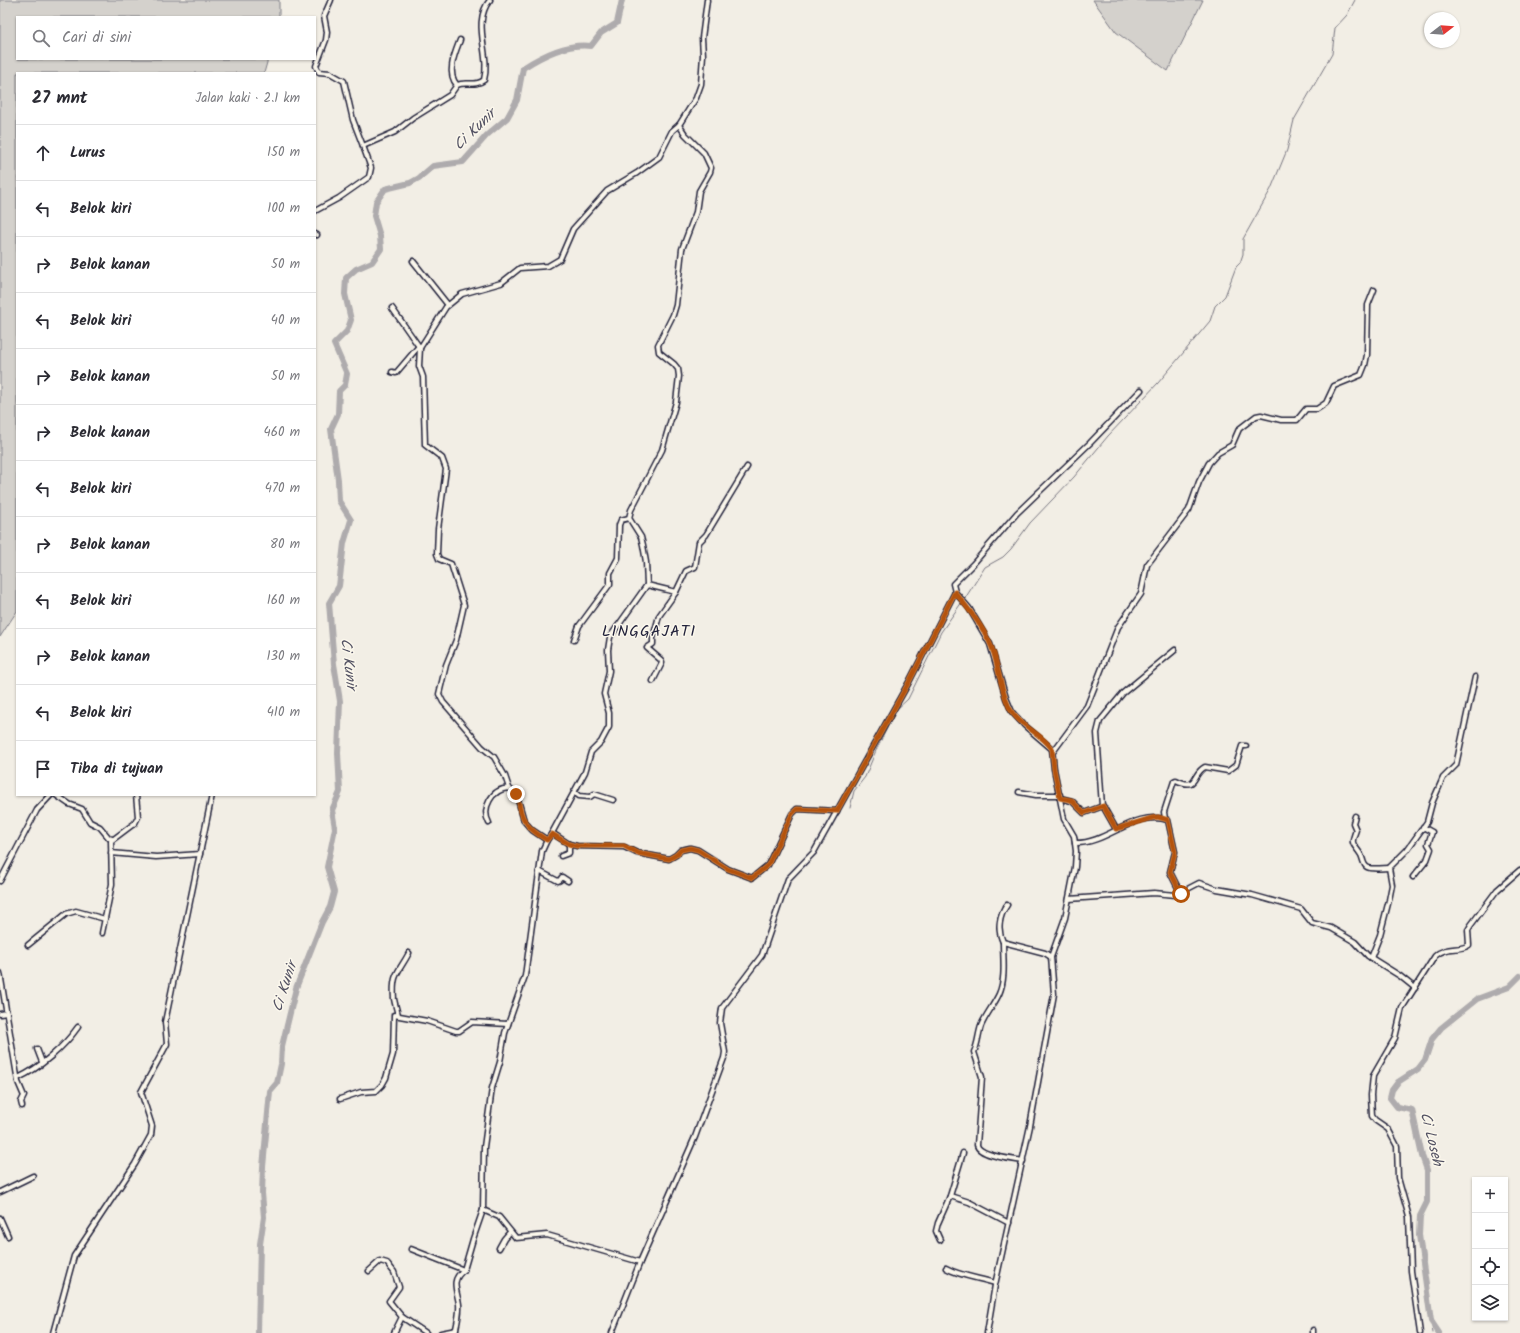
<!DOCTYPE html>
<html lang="id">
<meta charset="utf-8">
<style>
body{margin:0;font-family:Kalam,sans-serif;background:#f2f2f3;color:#2b2b33}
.controls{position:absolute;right:12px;bottom:12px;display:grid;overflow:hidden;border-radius:0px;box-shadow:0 1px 3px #0004}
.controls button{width:36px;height:36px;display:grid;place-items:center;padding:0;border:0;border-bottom:1px solid #e1e1e2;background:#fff;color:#2b2b33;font:20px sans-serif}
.compass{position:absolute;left:1424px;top:12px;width:36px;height:36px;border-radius:50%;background:#fff;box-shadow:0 1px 3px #0004;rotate:73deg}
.stop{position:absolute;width:12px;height:12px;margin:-9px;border:3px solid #b45309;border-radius:50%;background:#fff}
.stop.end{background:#b45309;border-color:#fff;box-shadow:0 1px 4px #0008}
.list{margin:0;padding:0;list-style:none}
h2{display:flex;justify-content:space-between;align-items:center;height:52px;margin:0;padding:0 16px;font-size:17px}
h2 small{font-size:13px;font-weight:400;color:#7c7c81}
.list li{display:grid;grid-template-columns:26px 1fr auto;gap:12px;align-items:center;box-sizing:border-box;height:56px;padding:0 16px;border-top:1px solid #e1e1e2}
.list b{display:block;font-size:15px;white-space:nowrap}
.list em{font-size:13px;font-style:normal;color:#7c7c81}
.icon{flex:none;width:22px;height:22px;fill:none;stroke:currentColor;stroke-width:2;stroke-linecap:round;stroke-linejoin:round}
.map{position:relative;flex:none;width:1520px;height:1333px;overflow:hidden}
.search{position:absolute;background:#fff;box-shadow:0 1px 3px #0004;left:16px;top:16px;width:300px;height:44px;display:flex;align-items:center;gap:10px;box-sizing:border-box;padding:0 14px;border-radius:0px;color:#7c7c81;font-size:15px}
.panel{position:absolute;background:#fff;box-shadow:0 1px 3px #0004;left:16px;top:72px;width:300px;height:724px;border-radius:0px}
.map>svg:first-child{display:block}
.green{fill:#d4d1cc;stroke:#7b7a84}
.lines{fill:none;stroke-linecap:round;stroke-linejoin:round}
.stream{stroke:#76747f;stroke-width:1}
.river{stroke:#aeabad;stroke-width:6}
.minor-casing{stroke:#22223b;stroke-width:7}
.minor{stroke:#fbf7ec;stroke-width:4}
.route{stroke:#b45309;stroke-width:5}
.labels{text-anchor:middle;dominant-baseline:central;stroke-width:3;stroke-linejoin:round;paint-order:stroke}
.water-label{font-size:15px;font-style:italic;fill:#535263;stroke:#fbf7ec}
.quarter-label{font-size:16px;letter-spacing:1px;fill:#22223b;stroke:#fbf7ec}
</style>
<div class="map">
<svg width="1520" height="1333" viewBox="0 0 1520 1333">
<rect width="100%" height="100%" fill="#f2eee5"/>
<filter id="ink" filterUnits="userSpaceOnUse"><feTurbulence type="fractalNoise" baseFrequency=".025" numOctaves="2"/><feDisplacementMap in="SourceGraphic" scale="8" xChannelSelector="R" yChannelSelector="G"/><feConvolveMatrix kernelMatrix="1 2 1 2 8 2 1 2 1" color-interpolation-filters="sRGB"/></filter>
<g filter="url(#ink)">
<g class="green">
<polygon points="0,0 279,0 279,17 17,17 17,59 268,59 264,73 17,73 17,611 0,637"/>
<polygon points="1093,0 1203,0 1168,71 1116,32"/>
</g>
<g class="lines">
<g class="stream">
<polyline points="964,600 985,567 1003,557 1011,549 1030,523 1074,477 1108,436 1158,383 1210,321 1215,306 1225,296 1236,267 1240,263 1243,254 1243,239 1271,189 1287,150 1294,120 1332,54 1335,28 1347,15 1355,0"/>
<polyline points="850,808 854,791 865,777 877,748 897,709 908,699 941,632 962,602"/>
<polyline points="1431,1321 1433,1333"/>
</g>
<g class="river">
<path d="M258,1333L260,1244L264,1217L262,1193L263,1167L270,1091L277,1083L281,1064L282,1046L296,988L322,922L330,907L334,892L327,867L335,828L332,810L340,792L338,753L340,701L334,664L329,603L339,586L344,543L351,520L339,501L338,480L331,429L338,414L339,391L345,385L347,374L334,344L347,331L351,320L345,294L346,278L356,269L372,262L381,249L380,236L374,216L376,202L385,189L410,183L419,178L433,166L463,162L487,135L507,118L517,100L523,68C543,55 567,43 591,46L601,33L617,23L622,0"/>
<polyline points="1439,1333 1431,1321 1419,1235 1420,1216 1427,1202 1427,1170 1422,1156 1412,1110 1397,1107 1390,1098 1392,1090 1398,1082 1418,1069 1425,1060 1432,1039 1441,1028 1477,999 1509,987 1520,976"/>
</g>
<defs>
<g id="minor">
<path d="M331,0L324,16L327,32L326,40L316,66L319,72L330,73L344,81L353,120L363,146L395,132L413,118L450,95L457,85C466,81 475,87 484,80C491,54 471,23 490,0"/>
<path d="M457,85C446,73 455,53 460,40"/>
<polyline points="315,211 339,198 369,177 371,168 363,146"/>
<polyline points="315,234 317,235"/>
<polyline points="413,261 448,305"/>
<polyline points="392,308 420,348"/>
<polyline points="392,372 396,373 419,346"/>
<polyline points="647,585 676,592"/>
<polyline points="574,640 579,626 610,584 610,573 618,558 619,525 621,520 629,518"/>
<polyline points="653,681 662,663 661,660 647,648 653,644 653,638 659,616 676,592 686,571 695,567 699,542 706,535 747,467"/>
<polyline points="1053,752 1087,706 1118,627 1141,594 1147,565 1189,510 1199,482 1209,463 1218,453 1232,445 1239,429 1256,416 1261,415 1281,420 1297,420 1306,409 1317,409 1326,403 1334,386 1361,375 1365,365 1367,355 1368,305 1374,290"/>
<polyline points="574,792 579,796 590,797 594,794 613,800"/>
<polyline points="1019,792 1036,795 1060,795"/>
<polyline points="56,795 69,804 82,809 90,822 100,827 109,838 112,839"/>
<polyline points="1060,798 1072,801 1084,813 1103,806 1116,829"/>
<polyline points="1102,806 1097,733 1100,721 1123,693 1175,650"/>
<path d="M1355,816L1353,823L1356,830C1350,846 1353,842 1361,855C1363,858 1363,865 1367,867C1371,870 1384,868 1389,868"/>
<path d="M1165,819L1164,812L1174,781L1176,780C1199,791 1191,774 1205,767L1228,771L1236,765L1242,746H1246"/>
<path d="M489,823C481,808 492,789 509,788"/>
<polyline points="552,833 569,844 577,846 624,847 637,853 669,859 676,855 681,850 690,848 698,850 728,869 752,878 768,865 792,814 797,809 837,811"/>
<polyline points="547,840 532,830 524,821 517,796 509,788 505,776 494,757 482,747 443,702 439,694 446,665 456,640 464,605 451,564 439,559 437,554 438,529 446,469 442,458 425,445 423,377 419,366 420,348 446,307 462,294 501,283 520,268 548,266 560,259 573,229 607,191 637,173 659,157 672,131 679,125"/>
<path d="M1075,843C1108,844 1134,809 1168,820L1175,852L1170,872L1181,894"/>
<polyline points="111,853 156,857 200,854"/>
<polyline points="561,856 569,853 569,844"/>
<polyline points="539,871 558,881 560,880 562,877 568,881"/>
<polyline points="1413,877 1427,860 1431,849 1428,844 1432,832 1423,827"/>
<polyline points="0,881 37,810 51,795"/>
<polyline points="1069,899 1154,893 1176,895 1199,883 1217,889 1252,895 1301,909 1312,923 1331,928 1355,942 1368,956 1400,976 1415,988"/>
<path d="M1007,905C999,916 997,930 1003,942L1045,953L1051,957"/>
<polyline points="102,933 112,884 111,841 135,823 138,817 136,795"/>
<path d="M1003,942C1003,959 1006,978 999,994C994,1005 986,1014 981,1026C978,1035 978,1044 974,1052L982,1077L977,1145C979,1156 1012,1159 1023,1161"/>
<polyline points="28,945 66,914 76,911 105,919"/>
<polyline points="1371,958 1380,935 1389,900 1392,885 1389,868 1407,850 1427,822 1432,803 1443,778 1456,765 1475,677"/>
<polyline points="0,973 18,1082 24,1096 21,1102 22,1106"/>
<polyline points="0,1014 7,1013"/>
<path d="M398,1015C397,1010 395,1005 394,999C392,973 398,974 409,953"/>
<polyline points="37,1049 42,1062"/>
<path d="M18,1078C40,1068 64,1047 78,1027"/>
<polyline points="340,1099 361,1092 376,1091 382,1085 386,1078 393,1054 394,1015 427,1021 456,1031 459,1031 472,1022 508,1024"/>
<polyline points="0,1192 33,1176"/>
<polyline points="950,1196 969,1202 1009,1223"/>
<polyline points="483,1210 499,1217 516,1238 547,1235 640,1262"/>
<polyline points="0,1218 8,1236"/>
<polyline points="940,1240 936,1231 938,1223 950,1196 963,1153"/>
<polyline points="499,1248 504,1239 510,1232"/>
<polyline points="411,1249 464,1270"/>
<path d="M946,1268C960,1276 979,1278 995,1283"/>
<polyline points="369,1271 380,1261 387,1263 394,1272 399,1287 389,1301 402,1317 426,1333"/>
<polyline points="1313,1330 1313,1333"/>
<polyline points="53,1333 74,1256 135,1164 151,1135 152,1126 141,1092 167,1044 165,1022 212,795"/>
<polyline points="394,1333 402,1317"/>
<polyline points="441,1333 456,1330"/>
<path d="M455,1333C457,1324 460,1313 459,1304C457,1290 450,1280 464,1270L473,1239L483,1210L484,1147L492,1088L500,1062L505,1033L525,976L542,851L547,840L552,833L585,772L591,752L601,742L609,727V713L604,694L609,671L608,650L610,637L647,585L646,562L643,545L641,537L629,518L631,510L662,450L676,402L679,376L678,369L674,364L659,352L658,345L673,315L676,305L682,249L696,212L699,191L710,172L711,168L704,153L685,134L679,125L696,98L701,84L703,55L702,38L707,0"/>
<polyline points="612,1333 640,1262 695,1137 724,1058 725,1052 720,1023 722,1008 762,955 788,879 814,852 909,682 955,592"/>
<polyline points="987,1333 995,1285 1030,1126 1051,1011 1054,994 1051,957 1065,918 1075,867 1076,851 1074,836 1064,819 1054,769 1052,749 1024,725 1012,712 1006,698 990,644 969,608 955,592 953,584 973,564 1017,513 1090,443 1141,390"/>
<path d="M1420,1333L1411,1271L1409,1217L1398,1178L1397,1146L1388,1129L1375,1120L1372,1116L1371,1095L1373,1076L1395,1038L1402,1008L1435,956C1447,945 1459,952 1469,945L1468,930L1471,925L1497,890L1520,870"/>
</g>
</defs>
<use href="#minor" class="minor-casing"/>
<use href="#minor" class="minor"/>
</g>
</g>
<g class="lines" filter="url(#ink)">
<path class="route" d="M516,794C519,800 519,806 521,812C525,826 535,833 547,840L552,834L569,844L577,846H624L637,853L669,859L676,855L681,850L690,848L698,850L728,869L752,878L768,865L792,814L797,809L837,811L909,682L955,592C970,611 987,631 994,654C999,671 1001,690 1009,707C1018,726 1041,732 1052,749L1054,769L1060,798L1071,800L1084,813L1103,806L1116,829L1152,818L1158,817L1168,820L1175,852L1170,872L1181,894"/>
</g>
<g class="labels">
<g class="water-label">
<text transform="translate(475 130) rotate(-44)">Ci Kunir</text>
<text transform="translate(348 664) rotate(83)">Ci Kunir</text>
<text transform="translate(285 987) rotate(-72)">Ci Kunir</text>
<text transform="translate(1431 1139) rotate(76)">Ci Loseh</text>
</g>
<g class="quarter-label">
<text x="649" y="631">LINGGAJATI</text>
</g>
</g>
</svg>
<div class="controls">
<button>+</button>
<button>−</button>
<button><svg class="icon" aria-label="locate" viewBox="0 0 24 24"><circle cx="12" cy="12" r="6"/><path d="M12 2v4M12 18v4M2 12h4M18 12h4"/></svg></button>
<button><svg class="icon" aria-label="layers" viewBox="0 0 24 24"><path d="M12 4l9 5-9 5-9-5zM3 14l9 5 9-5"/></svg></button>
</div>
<svg class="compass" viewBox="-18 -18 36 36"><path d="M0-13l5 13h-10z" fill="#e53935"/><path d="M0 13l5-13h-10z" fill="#7c7c81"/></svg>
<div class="stop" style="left:1181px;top:894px"></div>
<div class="stop end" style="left:516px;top:794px"></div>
<div class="search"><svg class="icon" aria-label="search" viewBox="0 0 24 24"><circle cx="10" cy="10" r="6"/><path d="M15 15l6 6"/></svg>Cari di sini</div>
<section class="panel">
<h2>27 mnt<small>Jalan kaki · 2.1 km</small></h2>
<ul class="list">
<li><svg class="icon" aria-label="ahead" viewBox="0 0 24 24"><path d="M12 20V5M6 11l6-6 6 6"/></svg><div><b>Lurus</b></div><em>150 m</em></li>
<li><svg class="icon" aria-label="left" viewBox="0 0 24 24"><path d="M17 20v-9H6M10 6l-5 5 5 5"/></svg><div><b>Belok kiri</b></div><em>100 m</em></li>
<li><svg class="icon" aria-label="right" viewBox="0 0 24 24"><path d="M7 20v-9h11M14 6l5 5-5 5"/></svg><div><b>Belok kanan</b></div><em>50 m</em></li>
<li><svg class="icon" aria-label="left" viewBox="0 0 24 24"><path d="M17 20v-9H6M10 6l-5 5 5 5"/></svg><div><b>Belok kiri</b></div><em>40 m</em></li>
<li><svg class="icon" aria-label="right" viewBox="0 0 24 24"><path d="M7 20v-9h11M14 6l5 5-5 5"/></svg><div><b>Belok kanan</b></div><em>50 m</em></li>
<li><svg class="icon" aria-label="right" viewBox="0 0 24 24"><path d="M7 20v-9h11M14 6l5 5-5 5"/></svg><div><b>Belok kanan</b></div><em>460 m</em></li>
<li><svg class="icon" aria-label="left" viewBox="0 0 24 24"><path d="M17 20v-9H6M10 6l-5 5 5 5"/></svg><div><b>Belok kiri</b></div><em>470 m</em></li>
<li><svg class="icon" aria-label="right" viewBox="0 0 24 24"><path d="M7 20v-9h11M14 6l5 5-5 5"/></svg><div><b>Belok kanan</b></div><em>80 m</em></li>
<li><svg class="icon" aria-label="left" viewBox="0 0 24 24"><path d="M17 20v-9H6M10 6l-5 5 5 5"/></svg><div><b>Belok kiri</b></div><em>160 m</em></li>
<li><svg class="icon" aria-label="right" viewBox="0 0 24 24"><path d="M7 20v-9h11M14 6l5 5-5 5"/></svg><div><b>Belok kanan</b></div><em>130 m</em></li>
<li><svg class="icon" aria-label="left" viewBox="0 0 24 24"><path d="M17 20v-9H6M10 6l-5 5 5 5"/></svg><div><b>Belok kiri</b></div><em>410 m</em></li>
<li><svg class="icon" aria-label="arrive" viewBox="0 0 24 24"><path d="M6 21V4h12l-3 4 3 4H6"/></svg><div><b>Tiba di tujuan</b></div></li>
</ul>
</section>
</div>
